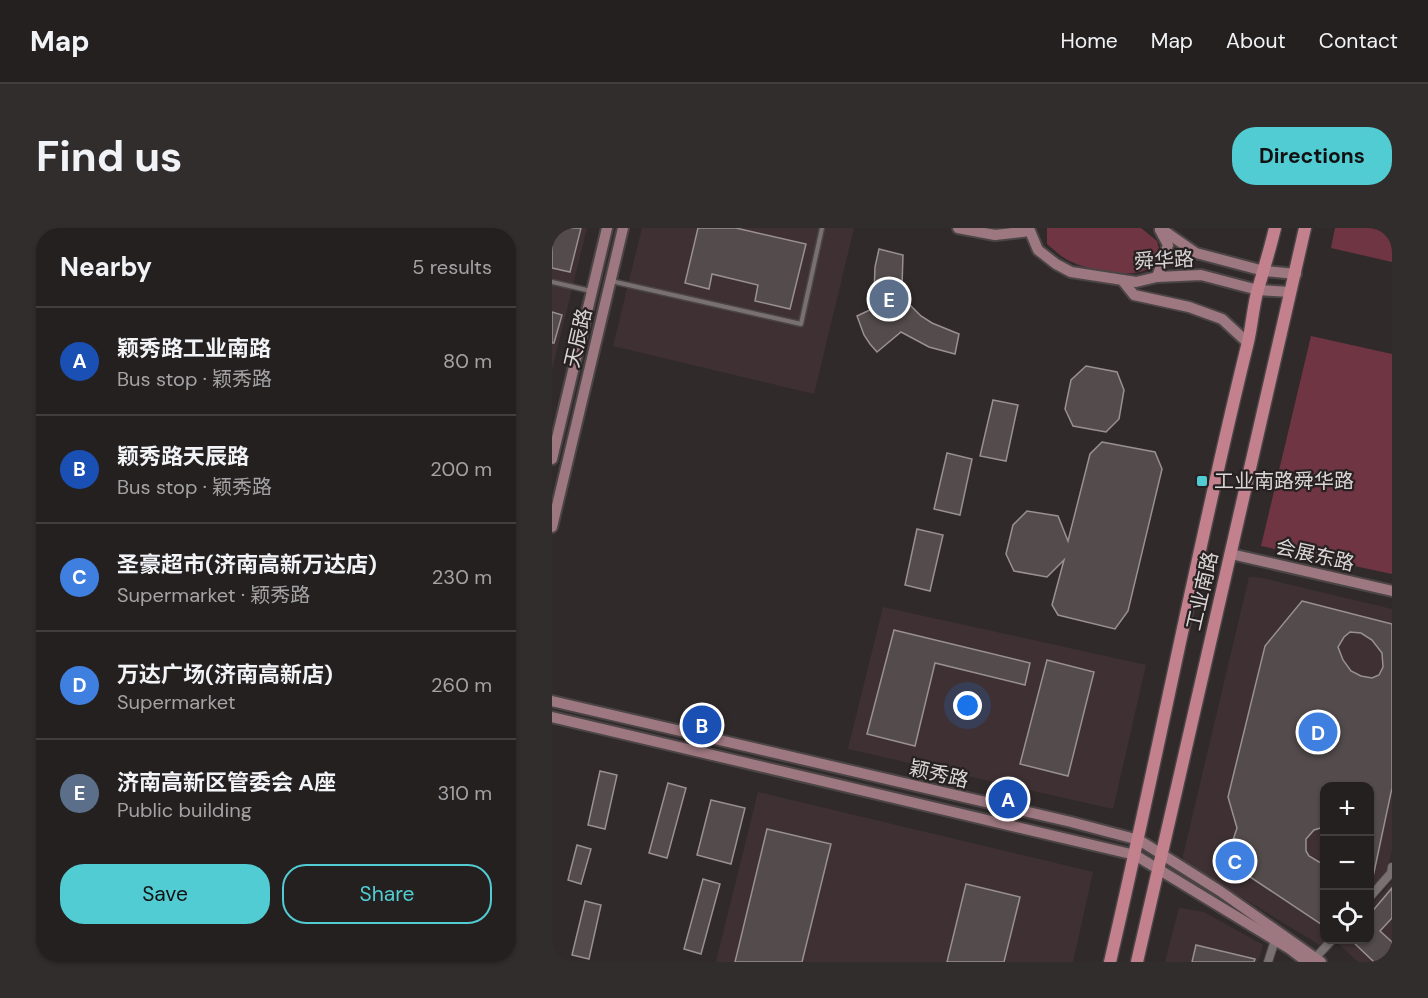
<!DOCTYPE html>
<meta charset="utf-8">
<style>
body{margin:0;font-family:"DM Sans","Noto Sans SC",sans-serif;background:#312d2d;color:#f1f3f6}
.controls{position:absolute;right:18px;bottom:18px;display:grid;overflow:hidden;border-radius:12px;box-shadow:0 2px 4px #0004}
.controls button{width:54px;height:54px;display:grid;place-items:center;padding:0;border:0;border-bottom:2px solid #423e3e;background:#252020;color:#f1f3f6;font:30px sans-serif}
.you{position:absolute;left:416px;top:478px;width:21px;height:21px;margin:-15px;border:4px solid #fff;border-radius:50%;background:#1a73e8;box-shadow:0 0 0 9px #1a73e833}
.badge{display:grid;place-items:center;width:39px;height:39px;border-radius:50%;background:#51ccd3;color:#fff;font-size:20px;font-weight:700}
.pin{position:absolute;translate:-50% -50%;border:3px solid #fff;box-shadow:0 2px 6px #0006}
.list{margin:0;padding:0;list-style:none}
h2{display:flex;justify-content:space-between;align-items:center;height:78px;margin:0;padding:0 24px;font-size:26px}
h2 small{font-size:20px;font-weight:400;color:#a3a3a5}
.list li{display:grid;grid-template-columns:39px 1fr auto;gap:18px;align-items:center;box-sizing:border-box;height:108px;padding:0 24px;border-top:2px solid #423e3e}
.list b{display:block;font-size:22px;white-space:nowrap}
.list p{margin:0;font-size:20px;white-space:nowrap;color:#a3a3a5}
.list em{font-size:20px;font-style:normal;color:#a3a3a5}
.actions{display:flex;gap:12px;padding:18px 24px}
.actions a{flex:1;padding:14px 0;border:2px solid #51ccd3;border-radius:24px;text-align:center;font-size:21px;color:#51ccd3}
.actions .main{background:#51ccd3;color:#111}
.icon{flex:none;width:33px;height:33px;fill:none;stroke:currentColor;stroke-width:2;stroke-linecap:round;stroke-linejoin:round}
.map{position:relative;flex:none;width:840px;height:734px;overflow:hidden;border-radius:24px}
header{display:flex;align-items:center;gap:36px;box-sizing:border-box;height:84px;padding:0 30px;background:#252020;border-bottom:2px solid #423e3e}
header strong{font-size:28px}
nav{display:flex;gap:33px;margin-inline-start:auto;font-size:21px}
.intro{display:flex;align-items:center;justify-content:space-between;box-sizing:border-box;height:144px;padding:0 36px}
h1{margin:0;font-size:42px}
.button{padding:15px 27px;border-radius:24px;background:#51ccd3;color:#111;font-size:21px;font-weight:700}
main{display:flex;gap:36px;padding:0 36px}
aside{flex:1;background:#252020;border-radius:24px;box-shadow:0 2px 4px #0004}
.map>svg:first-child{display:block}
.built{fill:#3f3133}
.green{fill:#703542}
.building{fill:#534b4c;stroke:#999091;stroke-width:1.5;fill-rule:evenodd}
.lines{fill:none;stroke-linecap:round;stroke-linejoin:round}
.lane-casing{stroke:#4b4546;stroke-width:7}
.street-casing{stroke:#4b4546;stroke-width:10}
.secondary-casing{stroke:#4b4546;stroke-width:14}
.primary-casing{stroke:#4b4546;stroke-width:15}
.lane{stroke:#797072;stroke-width:4}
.street{stroke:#797072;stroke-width:8}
.secondary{stroke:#9e7880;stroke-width:10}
.primary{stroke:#c3818e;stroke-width:12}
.poi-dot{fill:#51ccd3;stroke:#272122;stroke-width:2}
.labels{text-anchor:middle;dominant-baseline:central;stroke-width:4.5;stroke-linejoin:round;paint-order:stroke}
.street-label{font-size:20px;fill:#dad5d6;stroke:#272122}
.poi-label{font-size:20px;fill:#dad5d6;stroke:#272122;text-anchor:start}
</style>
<header>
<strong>Map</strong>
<nav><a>Home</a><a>Map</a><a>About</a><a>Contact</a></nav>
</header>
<div class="intro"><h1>Find us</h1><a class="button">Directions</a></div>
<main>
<aside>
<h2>Nearby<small>5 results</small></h2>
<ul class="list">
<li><span class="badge" style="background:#1a4fb4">A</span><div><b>颖秀路工业南路</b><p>Bus stop · 颖秀路</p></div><em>80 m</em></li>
<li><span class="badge" style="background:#1a4fb4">B</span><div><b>颖秀路天辰路</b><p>Bus stop · 颖秀路</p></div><em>200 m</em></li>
<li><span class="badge" style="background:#3f7fe0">C</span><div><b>圣豪超市(济南高新万达店)</b><p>Supermarket · 颖秀路</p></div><em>230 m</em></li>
<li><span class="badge" style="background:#3f7fe0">D</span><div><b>万达广场(济南高新店)</b><p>Supermarket</p></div><em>260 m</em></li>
<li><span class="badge" style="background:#5c6f8a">E</span><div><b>济南高新区管委会 A座</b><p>Public building</p></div><em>310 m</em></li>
</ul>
<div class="actions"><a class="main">Save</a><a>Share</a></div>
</aside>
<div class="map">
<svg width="840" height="734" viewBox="0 0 840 734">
<rect width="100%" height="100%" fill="#312a2b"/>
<g class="built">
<polygon points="0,0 35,0 0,142"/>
<polygon points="90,0 302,0 262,166 61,118"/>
<polygon points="697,349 710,350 840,381 840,622 836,642 818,662 818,558 772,558 773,712 768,717 633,635 631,628"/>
<polygon points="331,379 594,437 561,581 296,521"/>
<polygon points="206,564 541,644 521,734 164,734"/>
<polygon points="840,654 840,734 806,734 786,715 789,712 818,712 818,679"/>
<polygon points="627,680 652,684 711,717 706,734 613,734"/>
</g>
<g class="green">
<path d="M495,0H589L605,13L608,25C605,31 603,36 597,40C578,52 533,42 514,31C507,27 501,21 495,16Z"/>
<polygon points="783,0 840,0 840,34 779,20"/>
<polygon points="759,108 840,126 840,346 709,318"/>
</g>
<g class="building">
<polygon points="4,0 29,0 18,44 0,40 0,16"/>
<polygon points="146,0 184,0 254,16 238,81 203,73 206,57 160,46 157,61 133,55"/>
<polygon points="327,21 351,27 350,58 357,76 369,88 380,95 407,106 403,126 377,119 349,104 325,124 318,116 312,107 305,88 322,80 318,66 322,65 323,39"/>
<polygon points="0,84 10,87 2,115 0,115"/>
<polygon points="534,138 565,144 572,162 567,191 554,204 521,198 513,181 519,152"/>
<polygon points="441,172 466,177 454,233 428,228"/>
<polygon points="550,214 603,224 610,241 576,383 563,401 506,387 500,377 512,332 495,349 462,343 454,326 461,297 475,283 506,288 516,313 538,226"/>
<polygon points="395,225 420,231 408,287 382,281"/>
<polygon points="365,301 391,307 378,363 353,357"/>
<path d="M750,373L840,396V560L821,649H818V558H772V599L762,602L754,611V623L757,628L767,634L772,635V698L674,633L685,600L676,569L713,418ZM798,404L809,405L820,412L830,425L831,439L827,447L820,450L809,448L799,443L791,432L786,419L792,409Z"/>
<polygon points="342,402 478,435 473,457 383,435 363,518 315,506"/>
<polygon points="495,432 542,444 516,548 468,536"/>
<polygon points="48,543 65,547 53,601 36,597"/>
<polygon points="116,555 134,560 115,630 97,625"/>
<polygon points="159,572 193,580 179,636 145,627"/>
<polygon points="215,601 279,616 250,734 183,734"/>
<polygon points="25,617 39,621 29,656 16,652"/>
<polygon points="151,651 168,656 149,726 132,721"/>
<polygon points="414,656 468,669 452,734 395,734"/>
<polygon points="840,660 840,690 828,703 840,714 840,734 822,734 798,711 818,711 818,686"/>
<polygon points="33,673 49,677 37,731 20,727"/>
<polygon points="644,717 703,731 702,734 640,734"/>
</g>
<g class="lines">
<defs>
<g id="lane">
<polyline points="59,53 249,96 270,0"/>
<polyline points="0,54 39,63"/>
</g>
<g id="street">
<polyline points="818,669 839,645 840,639"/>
<polyline points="763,730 780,712"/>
<polyline points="716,734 723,712"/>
</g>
<g id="secondary">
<polyline points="406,0 443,7 478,3"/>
<polyline points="471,0 478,3 486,22 504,36 519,44 584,54 605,49 649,47 706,62 738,64"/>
<polyline points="608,0 644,25 712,43 744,46"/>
<polyline points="605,49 616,17 608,2"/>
<polyline points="570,52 582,67 637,79 670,91 696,115"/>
<polyline points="0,231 55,0"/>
<polyline points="0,299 71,0"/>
<polyline points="679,326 840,363"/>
<polyline points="0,473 519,594 587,612 668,663 769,734"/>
<polyline points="0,489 583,627 738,721 755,734"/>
</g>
<g id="primary">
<path d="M558,734C606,528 645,320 696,114C700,97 701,78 706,61C712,41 718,21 723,0"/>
<polyline points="585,734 753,0"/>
</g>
</defs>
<use href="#lane" class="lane-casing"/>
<use href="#street" class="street-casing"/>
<use href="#secondary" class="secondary-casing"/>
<use href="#primary" class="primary-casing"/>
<use href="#lane" class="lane"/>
<use href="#street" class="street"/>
<use href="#secondary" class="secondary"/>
<use href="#primary" class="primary"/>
</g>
<rect class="poi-dot" x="644" y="247" width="12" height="12" rx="3"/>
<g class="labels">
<g class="street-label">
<text transform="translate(612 32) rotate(-3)">舜华路</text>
<text transform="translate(26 110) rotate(-77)">天辰路</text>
<text transform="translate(763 327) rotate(13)">会展东路</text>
<text transform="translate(650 363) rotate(-77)">工业南路</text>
<text transform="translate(387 546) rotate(13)">颖秀路</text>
</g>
<g class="poi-label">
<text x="662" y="253">工业南路舜华路</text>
</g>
</g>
</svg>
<div class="controls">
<button>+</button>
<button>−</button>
<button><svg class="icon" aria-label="locate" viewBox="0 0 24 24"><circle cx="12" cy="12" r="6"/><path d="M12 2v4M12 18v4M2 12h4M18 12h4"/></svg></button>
</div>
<div class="you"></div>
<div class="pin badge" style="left:456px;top:571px;background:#1a4fb4">A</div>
<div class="pin badge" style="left:150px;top:497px;background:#1a4fb4">B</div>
<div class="pin badge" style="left:683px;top:633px;background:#3f7fe0">C</div>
<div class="pin badge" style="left:766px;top:504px;background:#3f7fe0">D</div>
<div class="pin badge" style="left:337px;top:71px;background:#5c6f8a">E</div>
</div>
</main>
